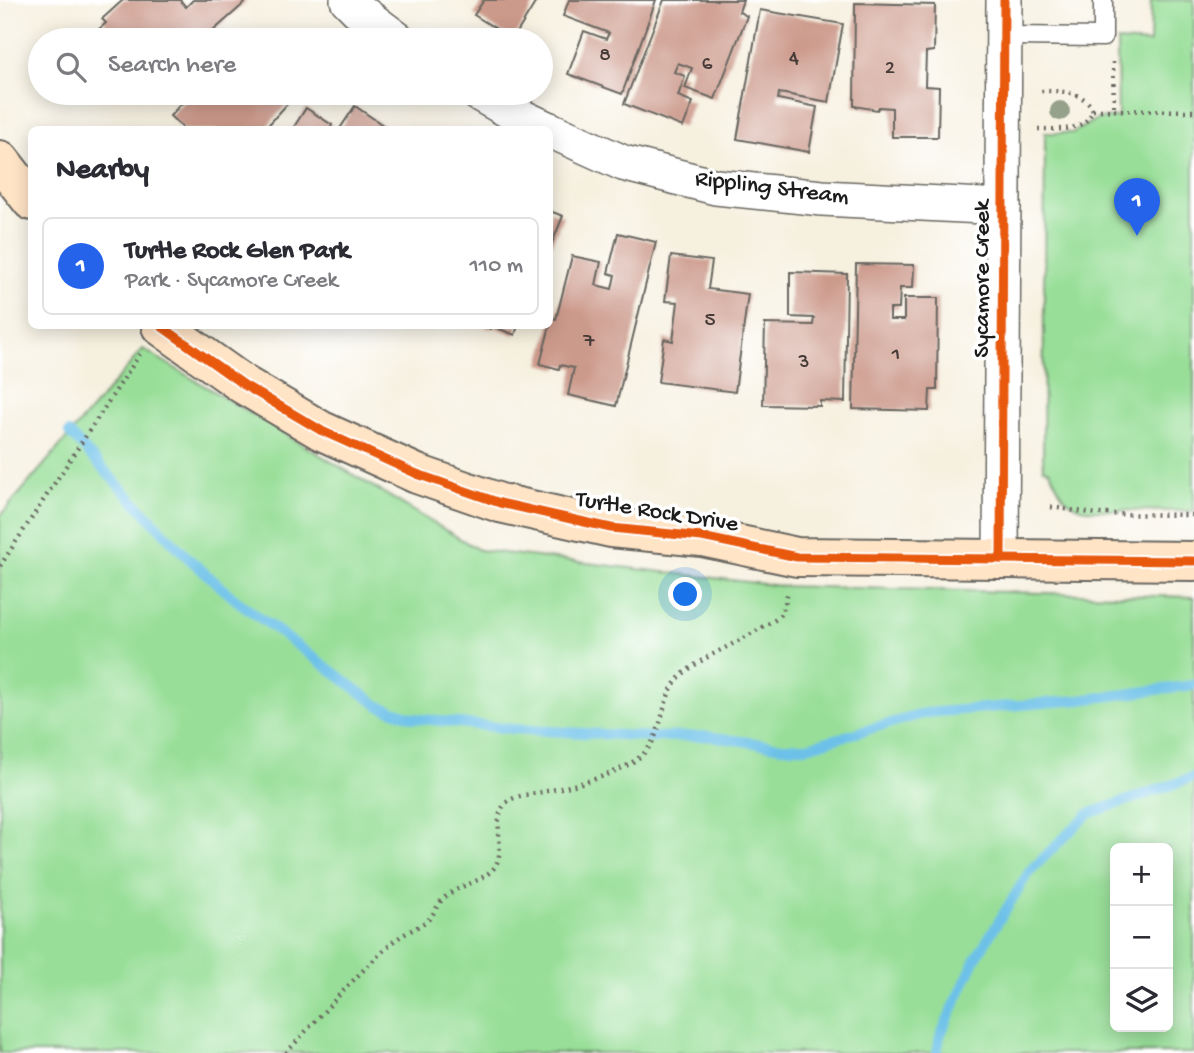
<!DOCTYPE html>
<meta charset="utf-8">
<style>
body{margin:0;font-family:"Gochi Hand",sans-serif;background:#f2f2f3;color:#2b2b33}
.controls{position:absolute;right:21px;bottom:21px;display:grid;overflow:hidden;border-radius:10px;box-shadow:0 4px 18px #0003}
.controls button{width:63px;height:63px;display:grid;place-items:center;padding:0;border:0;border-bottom:2px solid #e1e1e2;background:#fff;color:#2b2b33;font:35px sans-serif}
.you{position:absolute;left:686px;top:595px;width:24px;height:24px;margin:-18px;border:5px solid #fff;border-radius:50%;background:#1a73e8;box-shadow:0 0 0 10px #1a73e833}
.badge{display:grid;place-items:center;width:46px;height:46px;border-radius:50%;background:#2563eb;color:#fff;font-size:23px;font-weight:700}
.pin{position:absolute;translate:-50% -58px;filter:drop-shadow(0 2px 4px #0008)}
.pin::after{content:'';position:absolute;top:37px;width:24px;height:21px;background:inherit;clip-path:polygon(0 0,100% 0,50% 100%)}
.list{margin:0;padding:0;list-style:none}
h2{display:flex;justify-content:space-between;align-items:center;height:91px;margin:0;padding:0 28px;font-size:30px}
h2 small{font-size:23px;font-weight:400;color:#7c7c81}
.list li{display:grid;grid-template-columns:46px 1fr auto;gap:21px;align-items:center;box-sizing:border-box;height:98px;margin:0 14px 14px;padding:0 14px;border:2px solid #e1e1e2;border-radius:10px}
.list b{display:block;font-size:26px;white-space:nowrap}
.list p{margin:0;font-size:23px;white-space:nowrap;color:#7c7c81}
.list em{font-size:23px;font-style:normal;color:#7c7c81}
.icon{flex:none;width:38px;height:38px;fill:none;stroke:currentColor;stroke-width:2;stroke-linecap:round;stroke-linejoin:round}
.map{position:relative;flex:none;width:1194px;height:1053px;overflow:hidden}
.search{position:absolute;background:#fff;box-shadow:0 4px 18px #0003;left:28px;top:28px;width:525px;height:77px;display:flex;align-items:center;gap:18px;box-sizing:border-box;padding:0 24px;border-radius:38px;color:#7c7c81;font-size:26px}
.panel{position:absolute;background:#fff;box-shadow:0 4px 18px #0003;left:28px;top:126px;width:525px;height:203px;border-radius:10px}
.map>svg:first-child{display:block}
.green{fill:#98de98;stroke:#5a7d5a;stroke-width:2;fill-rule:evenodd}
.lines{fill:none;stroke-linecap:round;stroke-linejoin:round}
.stream{stroke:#6dc1e9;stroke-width:10}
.building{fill:#cc9a8b}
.lane-casing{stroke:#686660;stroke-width:21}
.street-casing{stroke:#686660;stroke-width:38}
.secondary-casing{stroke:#686660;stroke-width:42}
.path{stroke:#686660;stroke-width:4.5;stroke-dasharray:2 5;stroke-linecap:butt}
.lane{stroke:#fff;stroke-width:18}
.street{stroke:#fff;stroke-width:35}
.secondary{stroke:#ffe4c6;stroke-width:38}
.cycleway-casing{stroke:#fff;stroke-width:13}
.cycleway{stroke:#e8590c;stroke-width:9}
.tree{fill:#96a18b}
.labels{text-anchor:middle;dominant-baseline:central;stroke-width:7;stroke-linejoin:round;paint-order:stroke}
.number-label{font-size:21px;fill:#483c38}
.street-label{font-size:24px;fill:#1c1c1c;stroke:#fff}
</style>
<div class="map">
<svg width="1194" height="1053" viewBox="0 0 1194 1053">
<rect width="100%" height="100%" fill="#fff"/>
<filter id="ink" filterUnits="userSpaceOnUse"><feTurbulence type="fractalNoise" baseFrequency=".0143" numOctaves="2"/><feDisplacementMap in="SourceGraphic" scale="14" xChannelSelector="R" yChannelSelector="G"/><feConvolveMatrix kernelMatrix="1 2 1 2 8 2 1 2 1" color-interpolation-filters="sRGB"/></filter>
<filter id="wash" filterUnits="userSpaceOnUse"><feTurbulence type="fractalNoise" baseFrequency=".00686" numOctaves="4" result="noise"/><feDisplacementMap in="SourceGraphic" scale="28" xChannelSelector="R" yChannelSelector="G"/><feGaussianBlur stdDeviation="1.57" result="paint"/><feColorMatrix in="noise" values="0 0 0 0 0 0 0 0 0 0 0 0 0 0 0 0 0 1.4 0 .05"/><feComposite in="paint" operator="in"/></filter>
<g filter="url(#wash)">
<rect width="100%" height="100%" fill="#f6f0df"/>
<g class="green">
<path d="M1151,0H1194V511L1090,510C1065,507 1059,491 1050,471L1043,468L1045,133H1072L1097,119L1118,117L1117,41L1150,43Z"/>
<path d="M143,349L479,550L781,586L1194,597V1053H0V516ZM1115,848H1168V1027H1115Z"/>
</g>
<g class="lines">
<g class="stream">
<polyline points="69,433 188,558 236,600 379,706 414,718 513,729 654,737 707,736 783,747 807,747 926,713 1080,700 1194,685"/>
<polyline points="937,1053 940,1036 976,958 1029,872 1088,814 1194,777"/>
</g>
</g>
<g id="blocks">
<g class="building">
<polygon points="123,0 180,0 186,7 193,0 248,0 203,40 95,40 91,36 106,23 102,19"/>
<polygon points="484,0 537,0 513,39 474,15"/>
<polygon points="569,0 656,0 622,94 568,74 584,31 606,39 609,33 563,16"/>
<polygon points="664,0 743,0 739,12 747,16 715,99 685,88 692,68 678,63 674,72 685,76 678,96 693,102 683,127 624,104"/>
<polygon points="855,3 935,5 934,51 926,52 925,86 939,87 938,137 892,137 892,108 879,107 877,110 854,106"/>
<polygon points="760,10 843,24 829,102 779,93 778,99 817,107 809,152 737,139"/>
<polygon points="191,93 297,93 264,130 185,130 170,116"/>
<polygon points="355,106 390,130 339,130"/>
<polygon points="306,108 332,125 330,130 292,130"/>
<polygon points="550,211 563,216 550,248"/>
<polygon points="618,233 656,242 616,406 568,395 574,368 560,365 559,369 540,364 552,318 556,319 572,256 601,262 596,285 612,289 615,275 608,273"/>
<polygon points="671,256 712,261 708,289 748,294 735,392 658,382 664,339 673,341 678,302 665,301"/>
<polygon points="856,264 914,265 913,288 900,288 899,309 890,309 890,320 904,320 904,298 938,298 937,390 930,390 929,411 853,409"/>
<polygon points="790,272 847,274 845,402 820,401 820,406 763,405 765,324 813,325 814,318 790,317"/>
<polygon points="483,326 518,326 515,335 492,326 491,329"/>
</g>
</g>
</g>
<g filter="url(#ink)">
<use href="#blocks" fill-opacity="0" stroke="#686660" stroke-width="2"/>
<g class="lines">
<defs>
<polyline id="lane" points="1004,36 1103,37 1103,0"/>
<g id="street">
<polyline points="348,0 358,10 398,40"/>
<polyline points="478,93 517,115 549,130"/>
<polyline points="550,130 623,163 716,187 822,198 1003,207"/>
<polyline points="1001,559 1004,0"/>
</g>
<g id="secondary">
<polyline points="0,160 32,201"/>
<polyline points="161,326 244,385 322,431 417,474 500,503 611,528 702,537 797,557 1194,561"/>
</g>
</defs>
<use href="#lane" class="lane-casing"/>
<use href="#street" class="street-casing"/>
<use href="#secondary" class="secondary-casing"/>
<g class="path">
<polyline points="1113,62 1114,110"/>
<polyline points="1093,110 1194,111"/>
<path d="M1038,129C1058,129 1084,133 1093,110C1083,90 1059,91 1039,91"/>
<polyline points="1051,507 1097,514 1194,515"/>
<polyline points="0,566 140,354"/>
<path d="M286,1053C321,1015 355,976 393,942C404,933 418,928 429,919C435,913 437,904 444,898C458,885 481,883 494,868C508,849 489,818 507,802C516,795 531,794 542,792C572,786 623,775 645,752C666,730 659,694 684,673C707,654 737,644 762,627C768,623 774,622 779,616C785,609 786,599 788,591"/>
</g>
<use href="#lane" class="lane"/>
<use href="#street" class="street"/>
<use href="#secondary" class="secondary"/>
<defs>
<g id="cycleway">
<polyline points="161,326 244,385 322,431 417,474 500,503 611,528 702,537 797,557 1194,561"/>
<polyline points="1001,559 1004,0"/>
</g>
</defs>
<use href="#cycleway" class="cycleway-casing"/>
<use href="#cycleway" class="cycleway"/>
</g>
<circle class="tree" cx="1060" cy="111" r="10"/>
</g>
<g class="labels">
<g class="number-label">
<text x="605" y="56">8</text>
<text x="794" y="59">4</text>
<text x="707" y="65">6</text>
<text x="890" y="69">2</text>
<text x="710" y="321">5</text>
<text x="589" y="342">7</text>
<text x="896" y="355">1</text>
<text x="804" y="363">3</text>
</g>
<g class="street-label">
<text transform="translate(772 189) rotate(7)">Rippling Stream</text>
<text transform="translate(983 279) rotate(-90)">Sycamore Creek</text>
<text transform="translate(657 513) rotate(9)">Turtle Rock Drive</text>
</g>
</g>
</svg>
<div class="controls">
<button>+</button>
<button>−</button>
<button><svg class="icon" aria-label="layers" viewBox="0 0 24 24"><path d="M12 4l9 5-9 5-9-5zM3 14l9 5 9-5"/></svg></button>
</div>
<div class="you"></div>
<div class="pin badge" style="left:1137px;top:236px">1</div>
<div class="search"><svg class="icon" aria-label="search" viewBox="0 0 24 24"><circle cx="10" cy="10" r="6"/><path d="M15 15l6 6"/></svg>Search here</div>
<section class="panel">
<h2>Nearby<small></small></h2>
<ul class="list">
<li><span class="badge">1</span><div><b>Turtle Rock Glen Park</b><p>Park · Sycamore Creek</p></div><em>110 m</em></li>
</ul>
</section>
</div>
